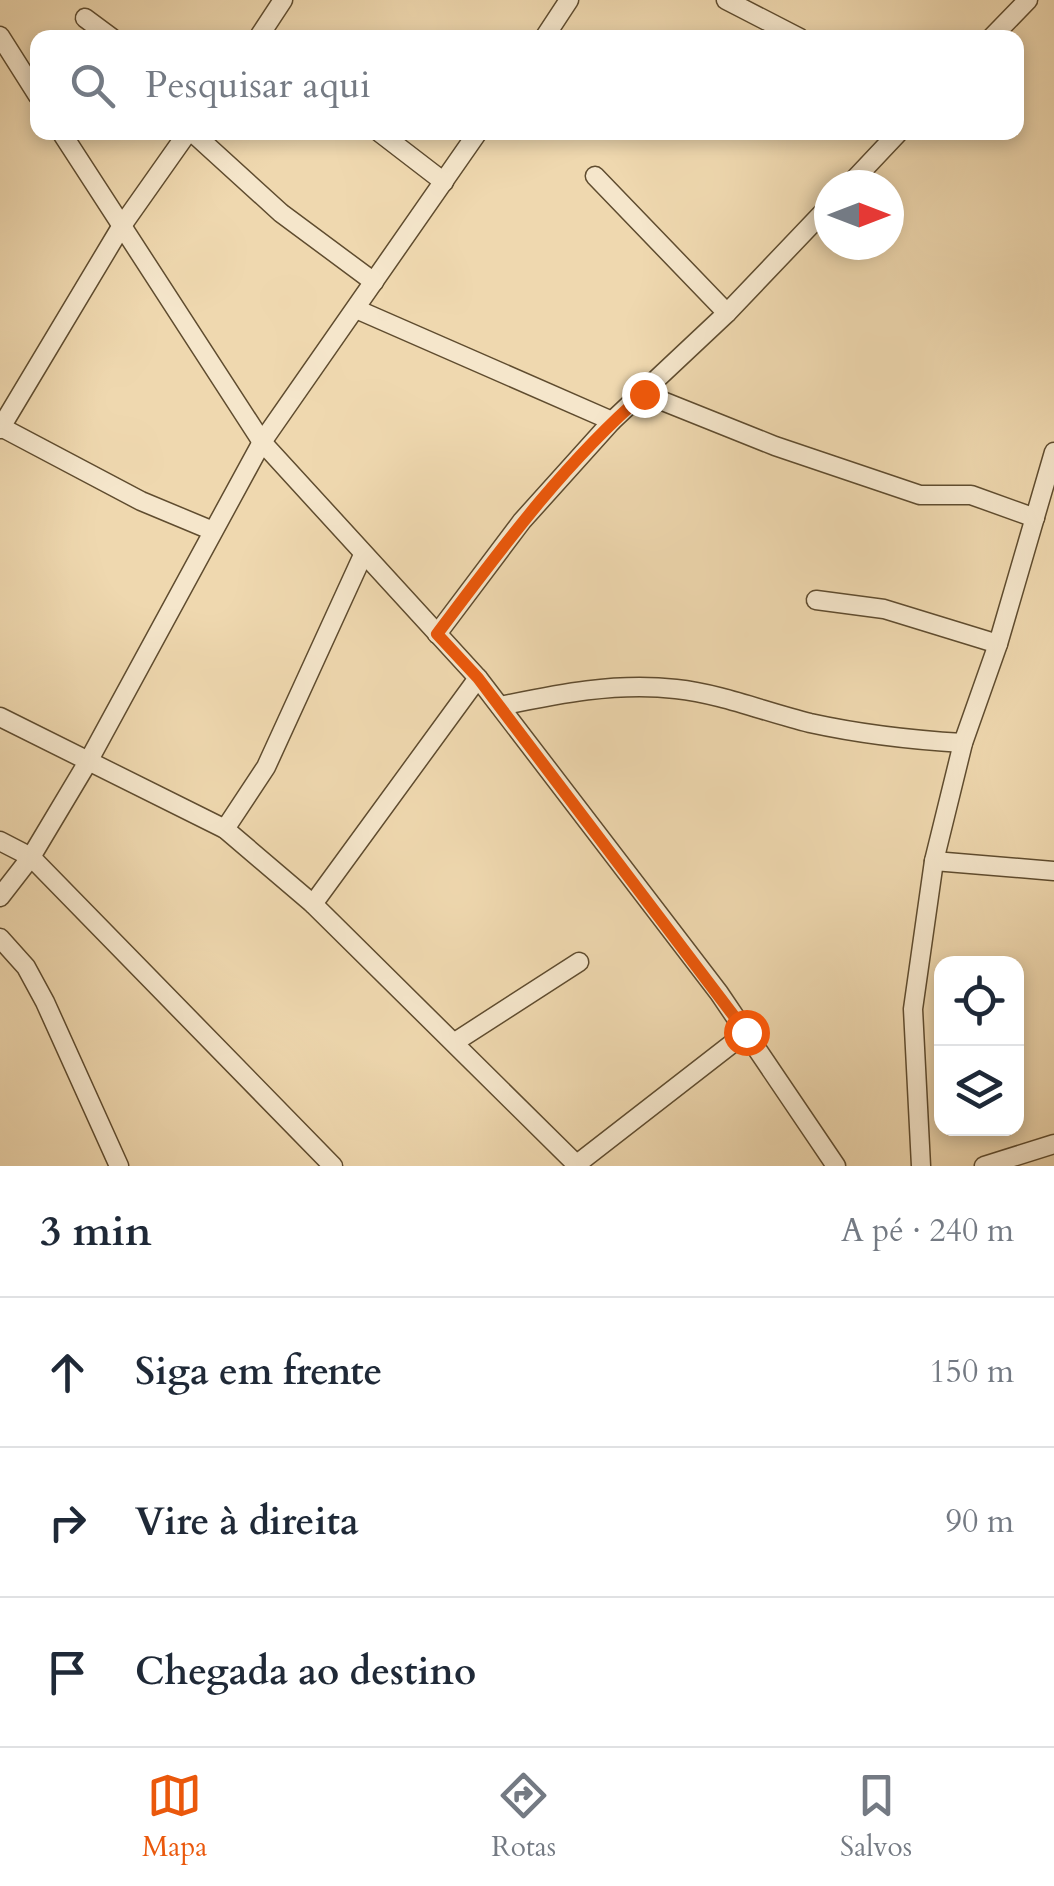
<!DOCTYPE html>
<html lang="pt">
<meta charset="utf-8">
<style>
body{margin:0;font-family:Cardo,serif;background:#f6f6f7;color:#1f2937}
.controls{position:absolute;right:30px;bottom:30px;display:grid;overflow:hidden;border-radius:20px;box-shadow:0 5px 15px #0003}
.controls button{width:90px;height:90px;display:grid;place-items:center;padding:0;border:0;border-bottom:2px solid #e0e1e3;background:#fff;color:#1f2937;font:50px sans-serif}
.compass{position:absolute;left:814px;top:170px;width:90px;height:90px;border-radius:50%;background:#fff;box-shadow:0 5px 15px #0003;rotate:90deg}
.stop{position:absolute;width:30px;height:30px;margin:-22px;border:8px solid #ea580c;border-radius:50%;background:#fff}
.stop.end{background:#ea580c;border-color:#fff;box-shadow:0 2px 10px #0008}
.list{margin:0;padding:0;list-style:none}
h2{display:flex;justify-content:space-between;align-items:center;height:130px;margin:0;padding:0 40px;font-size:42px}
h2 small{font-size:32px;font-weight:400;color:#747a83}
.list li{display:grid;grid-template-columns:65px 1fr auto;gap:30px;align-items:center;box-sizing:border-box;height:150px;padding:0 40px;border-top:2px solid #e0e1e3}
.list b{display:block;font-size:38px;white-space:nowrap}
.list em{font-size:32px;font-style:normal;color:#747a83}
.icon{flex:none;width:55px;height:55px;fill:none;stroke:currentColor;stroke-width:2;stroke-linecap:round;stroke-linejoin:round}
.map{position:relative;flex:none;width:1054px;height:1166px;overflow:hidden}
.search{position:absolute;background:#fff;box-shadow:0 5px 15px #0003;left:30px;right:30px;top:30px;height:110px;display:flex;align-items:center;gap:25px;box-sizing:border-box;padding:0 35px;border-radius:20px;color:#747a83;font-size:38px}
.sheet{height:580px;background:#fff}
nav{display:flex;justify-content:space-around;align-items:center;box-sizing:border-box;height:140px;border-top:2px solid #e0e1e3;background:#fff;font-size:28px;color:#747a83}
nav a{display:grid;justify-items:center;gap:5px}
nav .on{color:#ea580c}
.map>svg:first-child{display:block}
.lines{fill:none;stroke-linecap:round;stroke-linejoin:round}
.minor-casing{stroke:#5f4c2f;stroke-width:21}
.minor{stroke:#f5e6cb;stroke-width:18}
.route{stroke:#ea580c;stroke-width:12}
</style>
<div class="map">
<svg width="1054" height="1166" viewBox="0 0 1054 1166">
<rect width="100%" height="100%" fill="#efd8af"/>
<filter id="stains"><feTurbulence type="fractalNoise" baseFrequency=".002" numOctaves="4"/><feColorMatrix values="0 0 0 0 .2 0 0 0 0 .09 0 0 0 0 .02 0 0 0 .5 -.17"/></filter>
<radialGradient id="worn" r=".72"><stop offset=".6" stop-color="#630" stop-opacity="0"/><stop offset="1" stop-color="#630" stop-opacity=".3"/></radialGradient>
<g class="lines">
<defs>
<g id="minor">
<polyline points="726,0 800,38"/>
<polyline points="85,18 112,38"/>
<polyline points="0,36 38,96"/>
<polyline points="258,38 283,0"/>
<polyline points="544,38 569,0"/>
<polyline points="991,38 1028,0"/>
<polyline points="61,132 262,442 478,678 719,993 836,1166"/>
<polyline points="192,132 281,213 374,282"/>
<polyline points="379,132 444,182"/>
<polyline points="595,176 727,313"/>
<polyline points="849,185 899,132"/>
<polyline points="356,309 612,421"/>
<polyline points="645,394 775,446 920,495 971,495 1035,518"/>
<polyline points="1,427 141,501 213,531"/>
<polyline points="0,429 121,227 188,132"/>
<polyline points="816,600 884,609 998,644"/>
<polyline points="437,634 522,521 612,421 727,313 829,206"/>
<path d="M500,706C558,694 616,682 676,689C722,694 765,712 810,723C860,734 912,740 963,743"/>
<polyline points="0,717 225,829 313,904 578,1166"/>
<polyline points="225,829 266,767 363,555"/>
<polyline points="0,841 31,857 333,1166"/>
<polyline points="934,861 1054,871"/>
<polyline points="0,897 31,857 89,760 262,442 478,132"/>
<polyline points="313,904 478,678"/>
<polyline points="0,938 26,967 45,1002 119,1166"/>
<polyline points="455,1042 579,962"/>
<polyline points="577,1164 747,1032"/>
<polyline points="921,1166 913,1009 934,861 963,743 998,644 1054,452"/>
<polyline points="984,1166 1054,1144"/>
</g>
</defs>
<use href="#minor" class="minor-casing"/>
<use href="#minor" class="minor"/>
</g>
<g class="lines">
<path class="route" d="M644,394C564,463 501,549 437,634L478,678L746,1032"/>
</g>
<rect width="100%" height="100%" filter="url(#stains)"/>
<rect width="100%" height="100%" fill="url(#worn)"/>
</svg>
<div class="controls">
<button><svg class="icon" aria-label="locate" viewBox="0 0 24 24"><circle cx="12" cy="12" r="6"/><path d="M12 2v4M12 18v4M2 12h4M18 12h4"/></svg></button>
<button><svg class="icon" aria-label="layers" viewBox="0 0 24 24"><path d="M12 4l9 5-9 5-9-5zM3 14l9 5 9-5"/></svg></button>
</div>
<svg class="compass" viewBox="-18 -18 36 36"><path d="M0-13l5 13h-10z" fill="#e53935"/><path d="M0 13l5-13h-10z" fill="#747a83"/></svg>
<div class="stop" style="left:746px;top:1032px"></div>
<div class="stop end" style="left:644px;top:394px"></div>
<div class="search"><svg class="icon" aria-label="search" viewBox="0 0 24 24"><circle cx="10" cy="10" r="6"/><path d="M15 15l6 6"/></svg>Pesquisar aqui</div>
</div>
<section class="sheet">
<h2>3 min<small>A pé · 240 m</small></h2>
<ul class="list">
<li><svg class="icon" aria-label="ahead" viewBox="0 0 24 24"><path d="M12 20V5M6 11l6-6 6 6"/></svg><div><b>Siga em frente</b></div><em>150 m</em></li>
<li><svg class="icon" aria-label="right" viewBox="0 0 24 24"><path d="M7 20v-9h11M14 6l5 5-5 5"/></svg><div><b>Vire à direita</b></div><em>90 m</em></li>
<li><svg class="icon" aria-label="arrive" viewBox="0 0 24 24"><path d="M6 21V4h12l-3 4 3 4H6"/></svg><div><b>Chegada ao destino</b></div></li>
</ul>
</section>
<nav>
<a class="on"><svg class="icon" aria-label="map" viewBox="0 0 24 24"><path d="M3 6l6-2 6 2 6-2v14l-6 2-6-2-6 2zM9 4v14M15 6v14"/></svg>Mapa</a>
<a><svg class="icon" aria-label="directions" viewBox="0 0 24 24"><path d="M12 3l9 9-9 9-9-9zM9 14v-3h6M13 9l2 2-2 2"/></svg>Rotas</a>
<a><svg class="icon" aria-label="saved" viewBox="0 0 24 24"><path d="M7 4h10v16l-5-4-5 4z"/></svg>Salvos</a>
</nav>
